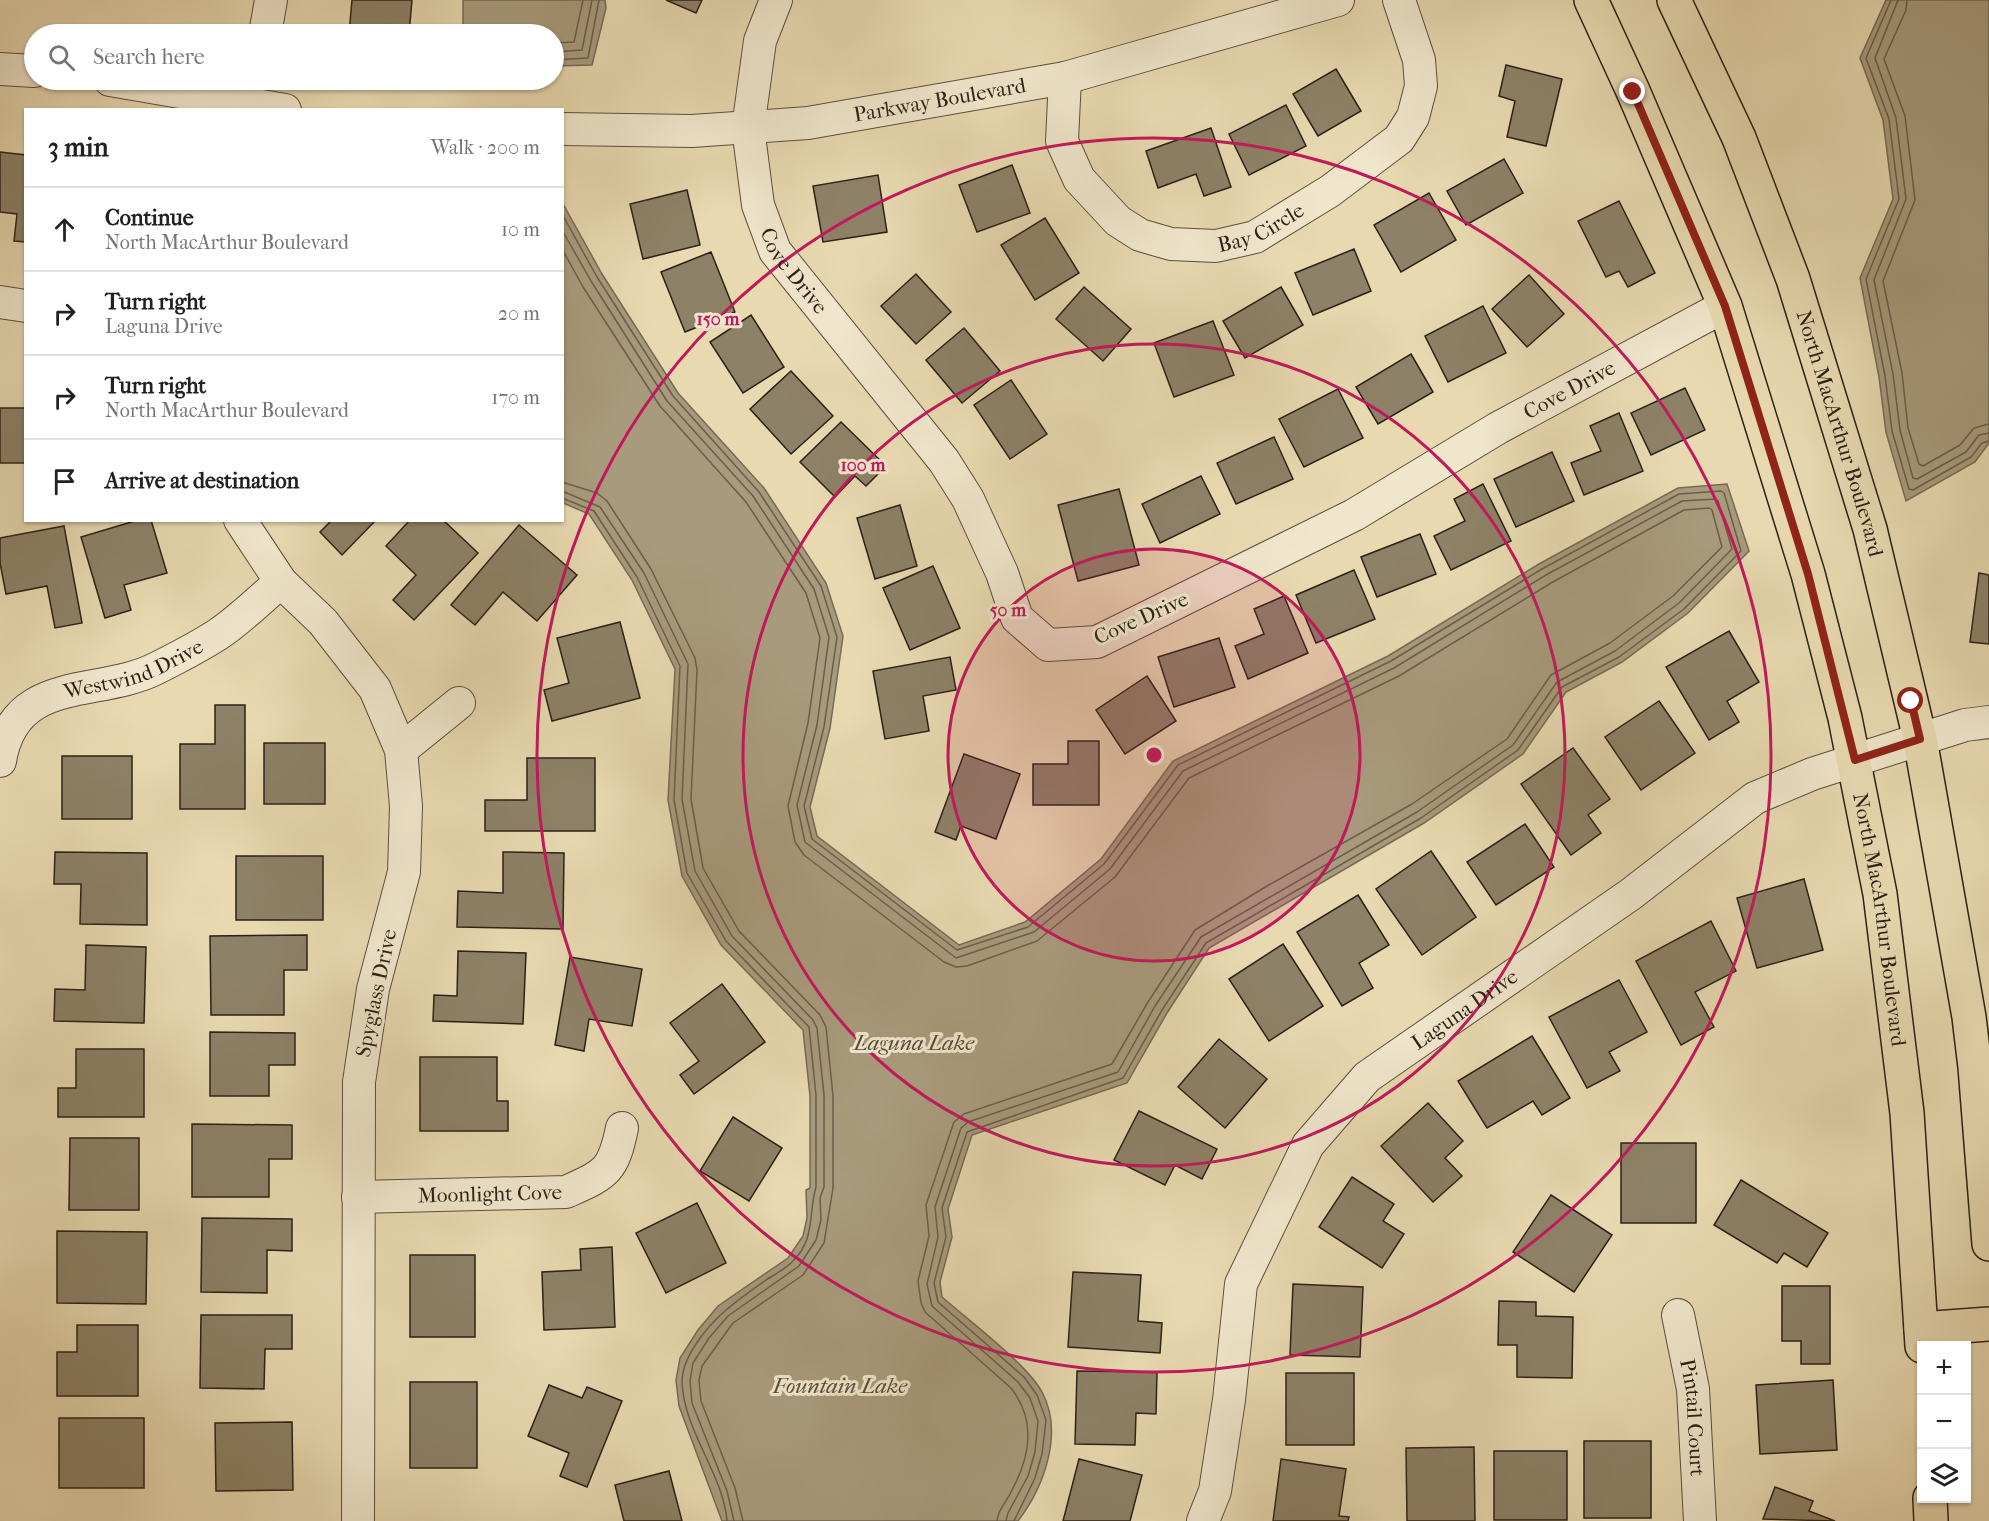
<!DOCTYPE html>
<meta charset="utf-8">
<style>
body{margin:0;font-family:"IM FELL French Canon",serif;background:#f6f6f6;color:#202124}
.controls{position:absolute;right:18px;bottom:18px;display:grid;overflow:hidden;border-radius:0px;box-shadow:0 2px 4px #0004}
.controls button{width:54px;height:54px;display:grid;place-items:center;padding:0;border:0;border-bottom:2px solid #e0e0e0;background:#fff;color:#202124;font:30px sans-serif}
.stop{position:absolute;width:18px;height:18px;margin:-14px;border:4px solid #8f2418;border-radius:50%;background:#fff}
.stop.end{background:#8f2418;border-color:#fff;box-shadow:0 2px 6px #0008}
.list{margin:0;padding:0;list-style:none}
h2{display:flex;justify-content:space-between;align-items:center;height:78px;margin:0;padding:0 24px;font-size:26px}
h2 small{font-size:20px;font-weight:400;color:#757577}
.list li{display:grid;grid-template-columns:39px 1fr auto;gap:18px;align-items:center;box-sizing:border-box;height:84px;padding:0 24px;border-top:2px solid #e0e0e0}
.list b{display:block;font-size:22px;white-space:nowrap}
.list p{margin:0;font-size:20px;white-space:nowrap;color:#757577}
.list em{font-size:20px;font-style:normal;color:#757577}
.icon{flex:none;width:33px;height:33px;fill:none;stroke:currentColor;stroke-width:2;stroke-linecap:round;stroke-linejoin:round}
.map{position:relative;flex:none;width:1989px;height:1521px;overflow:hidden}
.search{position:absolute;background:#fff;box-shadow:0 2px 4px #0004;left:24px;top:24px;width:540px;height:66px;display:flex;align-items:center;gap:15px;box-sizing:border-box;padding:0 21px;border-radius:33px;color:#757577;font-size:22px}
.panel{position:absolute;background:#fff;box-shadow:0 2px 4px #0004;left:24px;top:108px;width:540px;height:414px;border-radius:0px}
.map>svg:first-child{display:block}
.water{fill:#a89a7c;stroke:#766a54;stroke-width:1.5}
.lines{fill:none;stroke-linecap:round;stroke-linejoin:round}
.shore{stroke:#6a5e4a;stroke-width:1.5}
.building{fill:#8d8167;stroke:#2b2117;stroke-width:1.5}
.minor-casing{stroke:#5a4f3d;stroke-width:34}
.major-casing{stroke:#2b2117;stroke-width:36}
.minor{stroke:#f0e6cc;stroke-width:32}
.major{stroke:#e8d9b0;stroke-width:33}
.route{stroke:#8f2418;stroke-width:8}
.ring{fill:none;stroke:#c2185b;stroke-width:3}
.labels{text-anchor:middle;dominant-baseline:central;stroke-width:6;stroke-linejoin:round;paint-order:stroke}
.street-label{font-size:21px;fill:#2b2117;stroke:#f0e6cc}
.water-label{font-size:22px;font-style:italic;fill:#574b3a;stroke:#f0e6cc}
.centre{fill:#c2185b;stroke:#f0e6cc;stroke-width:3}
.ring-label{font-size:18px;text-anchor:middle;font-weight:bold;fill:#c2185b;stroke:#f0e6cc;stroke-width:6;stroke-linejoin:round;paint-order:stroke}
</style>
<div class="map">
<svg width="1989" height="1521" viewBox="0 0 1989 1521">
<rect width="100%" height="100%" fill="#e8d9b0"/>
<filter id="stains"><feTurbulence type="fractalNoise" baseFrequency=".00333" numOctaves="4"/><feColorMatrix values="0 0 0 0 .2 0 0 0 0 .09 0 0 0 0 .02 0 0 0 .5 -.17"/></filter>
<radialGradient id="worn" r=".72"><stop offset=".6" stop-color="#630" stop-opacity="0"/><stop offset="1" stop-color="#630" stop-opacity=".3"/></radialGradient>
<g class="water">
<polygon points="463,0 605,0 606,8 592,65 554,66 554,34 472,34 463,25"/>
<polygon points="1886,0 1989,0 1989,443 1975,462 1906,501 1886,432 1879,377 1860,278 1893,199 1883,120 1860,58"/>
<path d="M562,202L602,274L678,393L764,488L826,583L843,636L830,728L810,807L817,836L959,945L1025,922L1101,859L1173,761L1388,656L1539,564L1678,488L1727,484L1749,551L1688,613L1622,662L1566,692L1523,754L1424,823L1209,948L1167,1013L1127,1083L972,1135L948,1209L952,1237L940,1282L942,1297C967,1319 1028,1365 1042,1392C1064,1433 1044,1487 1018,1521H722L679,1406L676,1380L680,1358L698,1330L718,1306L788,1258L803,1236L807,1218L806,1190L810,1188V1096L803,1030L721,945L682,876L668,800L675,669L632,580L589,514L563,503Z"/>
</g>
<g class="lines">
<g class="shore">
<polyline points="1891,0 1866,58 1889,119 1899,199 1866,279 1885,376 1892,431 1909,489 1913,490 1971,457 1982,443 1989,441"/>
<polyline points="1898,0 1875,58 1896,118 1906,199 1874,280 1893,374 1900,430 1913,478 1917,479 1966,452 1979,435 1989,433"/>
<polyline points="1907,0 1906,10 1884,59 1905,116 1915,200 1883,281 1902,373 1908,428 1919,464 1923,466 1960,445 1974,428 1989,424"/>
<polyline points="554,43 574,42 583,0"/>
<polyline points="554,52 582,50 592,0"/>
<polyline points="554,60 588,58 599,0"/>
<polyline points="562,214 597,277 673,396 759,492 821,586 837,637 824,727 804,806 812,839 957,950 1028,927 1104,864 1178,765 1391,661 1542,569 1679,494 1721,491 1724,493 1741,551 1684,609 1619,657 1562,687 1518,750 1421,818 1206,943 1162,1010 1123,1078 967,1132 942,1208 946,1237 934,1283 938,1302 1024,1377 1037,1395 1046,1420 1042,1454 1035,1478 1014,1521"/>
<polyline points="562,230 591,281 667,401 753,496 814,589 829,637 817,725 797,805 805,842 956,958 1034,932 1110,869 1183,771 1394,668 1546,575 1682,501 1716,499 1718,501 1732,549 1679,603 1615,651 1557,682 1513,745 1417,812 1201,937 1155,1006 1118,1072 968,1122 961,1128 935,1207 938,1237 927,1284 932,1306 1018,1382 1030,1398 1038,1421 1035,1452 1028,1476 1008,1513 1006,1521"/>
<path d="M562,249L583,287L660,406L746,502L806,593L820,638L808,723L788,806L795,842L804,855L944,962L956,967L967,966L1037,941L1115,877L1189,778L1399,676L1551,583L1684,510L1709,508L1712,510L1722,547L1673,596L1610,643L1551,675L1507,739L1412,804L1267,886L1195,930L1148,1002L1112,1064L964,1114L954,1122L926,1205L929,1236L918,1281L921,1303L925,1312L1011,1388C1037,1421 1030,1457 1011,1492C1006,1503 998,1509 997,1521"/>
<polyline points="562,482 597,493 607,501 651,569 695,658 697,670 691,799 703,868 739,931 820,1015 826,1027 833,1096 833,1188 824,1243 803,1275 733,1323 702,1366 699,1380 701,1401 735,1488 743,1521"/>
<polyline points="562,491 600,507 644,573 688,664 682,799 695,871 732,936 813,1020 817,1028 824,1095 824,1187 820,1198 821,1220 816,1240 799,1266 728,1316 709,1338 693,1363 690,1381 692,1403 727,1491 734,1521"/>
<path d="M562,498L594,511L637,577L680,666L674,800L687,873L726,941L809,1027L816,1095V1187C808,1214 816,1239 792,1262C785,1269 774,1275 766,1280C739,1299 714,1316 696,1344C688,1356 682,1368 682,1382C684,1432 723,1473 727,1521"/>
</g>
</g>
<g class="building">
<polygon points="352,0 412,0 409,34 349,34"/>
<polygon points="666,0 702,0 696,13"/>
<polygon points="1506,65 1562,79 1546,146 1507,137 1515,101 1499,96"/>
<polygon points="1336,69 1361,111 1318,136 1293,94"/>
<polygon points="1286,105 1306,146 1249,175 1229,134"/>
<polygon points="1211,128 1231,187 1204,196 1196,174 1158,188 1146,151"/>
<polygon points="0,152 26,155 26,242 14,241 17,214 0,212"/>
<polygon points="1504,159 1523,193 1466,225 1447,191"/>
<polygon points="1012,165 1030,213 977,232 959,185"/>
<polygon points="878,175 887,232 823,242 813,186"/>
<polygon points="687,190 700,245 643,259 630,204"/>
<polygon points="1429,193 1456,240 1401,272 1374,225"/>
<polygon points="1619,201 1655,273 1628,287 1619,271 1606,277 1578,221"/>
<polygon points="1045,218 1079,273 1035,300 1001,245"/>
<polygon points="1354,249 1371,291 1313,315 1295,273"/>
<polygon points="711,252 735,312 685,332 661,272"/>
<polygon points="916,274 951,312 916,344 881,306"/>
<polygon points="1529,275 1564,314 1527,347 1492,309"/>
<polygon points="1084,287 1131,329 1103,361 1056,319"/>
<polygon points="1281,287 1303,325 1245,358 1223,321"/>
<polygon points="1483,306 1506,353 1448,382 1425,336"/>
<polygon points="751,315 784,367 743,393 710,342"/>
<polygon points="1213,321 1234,375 1174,397 1154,343"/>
<polygon points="964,328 1000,371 962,403 926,360"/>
<polygon points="1411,354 1433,392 1378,424 1356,387"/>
<polygon points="791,371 833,416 791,454 750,409"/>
<polygon points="1011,380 1047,434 1010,459 974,405"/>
<polygon points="1685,388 1705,430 1651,455 1631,413"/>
<polygon points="1338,389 1363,438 1304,467 1279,419"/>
<rect x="0" y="408" width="26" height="55"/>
<polygon points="1619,413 1643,471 1584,495 1571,463 1601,451 1590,426"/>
<polygon points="841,422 886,466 866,486 855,476 835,497 800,462"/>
<polygon points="1274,437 1293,479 1236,504 1217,463"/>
<polygon points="1552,452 1574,501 1516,527 1494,479"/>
<polygon points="1201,476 1220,514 1160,543 1142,504"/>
<polygon points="1483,484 1511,541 1451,570 1434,536 1465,521 1454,499"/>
<polygon points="1119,489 1139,565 1078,581 1058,505"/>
<polygon points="900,505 917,566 875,579 857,518"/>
<polygon points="138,520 151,520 167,573 124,585 131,610 105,618 81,537"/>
<polygon points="332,520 376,520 342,555 320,532"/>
<polygon points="410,520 443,520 478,553 414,620 393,600 416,575 386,546"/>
<polygon points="519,525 577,575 537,621 503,592 475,625 451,605"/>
<polygon points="64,526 82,623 55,628 47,586 6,594 0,563 0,538"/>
<polygon points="1420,534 1436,574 1377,597 1361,557"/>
<polygon points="933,566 960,628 910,650 883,588"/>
<polygon points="1354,570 1375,619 1316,643 1296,595"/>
<polygon points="1979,573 1989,575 1989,644 1970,642"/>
<polygon points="1284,596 1308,653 1248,679 1235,646 1264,634 1254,609"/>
<polygon points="620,622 640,698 552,721 544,690 569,683 557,638"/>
<polygon points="1729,631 1759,682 1727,701 1739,722 1709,740 1666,667"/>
<polygon points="1219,638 1235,687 1174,707 1158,657"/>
<polygon points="950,657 956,690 923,696 929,731 885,739 873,671"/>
<polygon points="1147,676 1176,721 1125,754 1096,710"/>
<polygon points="1659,701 1695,753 1641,790 1605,737"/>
<polygon points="215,705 245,705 245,809 180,809 180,744 215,744"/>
<polygon points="1068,741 1099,741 1099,805 1033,805 1033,764 1068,764"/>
<rect x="264" y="743" width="61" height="61"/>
<polygon points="1573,748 1610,799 1588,815 1601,833 1571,855 1521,784"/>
<polygon points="964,754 1020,774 996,839 961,826 956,840 935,832"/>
<rect x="62" y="756" width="70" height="63"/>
<polygon points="527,758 595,758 595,831 485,831 485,800 527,800"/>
<polygon points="1525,824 1554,867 1496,905 1467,862"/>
<polygon points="1431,851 1476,917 1422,955 1376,889"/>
<polygon points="55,852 147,853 147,925 80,924 81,884 54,884"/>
<polygon points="503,852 564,853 563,929 457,927 458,891 503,893"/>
<rect x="236" y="856" width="87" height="64"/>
<polygon points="1804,879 1823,950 1757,968 1737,898"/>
<polygon points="1358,895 1389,945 1359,963 1373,988 1342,1006 1297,932"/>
<polygon points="1711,921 1736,971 1695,992 1714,1027 1681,1045 1636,961"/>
<polygon points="307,935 307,970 284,970 284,1015 211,1015 210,936"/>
<polygon points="1283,944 1323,1006 1269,1041 1229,979"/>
<polygon points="86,945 146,947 144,1023 54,1021 55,989 85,990"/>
<polygon points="458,951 526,953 523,1024 433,1021 434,995 457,996"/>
<polygon points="570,957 642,969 632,1026 589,1019 584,1051 555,1045"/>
<polygon points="1619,980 1647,1032 1609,1052 1620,1071 1587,1088 1549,1017"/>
<polygon points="722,984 765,1042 694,1094 680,1075 699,1061 670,1023"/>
<polygon points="210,1032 295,1033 295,1065 269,1065 269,1096 210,1096"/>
<polygon points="1532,1036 1570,1098 1542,1115 1533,1101 1487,1128 1458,1081"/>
<polygon points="1219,1039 1267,1079 1225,1128 1178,1087"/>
<polygon points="76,1049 144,1049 144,1117 58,1117 58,1088 76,1088"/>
<polygon points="420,1057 497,1057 497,1101 508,1101 508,1131 420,1131"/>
<polygon points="1428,1103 1463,1141 1445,1158 1462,1176 1433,1202 1381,1146"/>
<polygon points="1139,1111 1217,1149 1202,1179 1175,1165 1165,1185 1114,1160"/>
<polygon points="733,1117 782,1148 749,1201 700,1171"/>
<polygon points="192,1124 292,1125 292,1159 269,1159 269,1197 192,1197"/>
<polygon points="70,1138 139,1138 139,1210 69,1210"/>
<rect x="1621" y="1143" width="75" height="80"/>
<polygon points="1352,1177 1394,1204 1383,1221 1404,1234 1382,1268 1319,1227"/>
<polygon points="1741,1180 1828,1233 1807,1267 1784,1253 1777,1263 1714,1225"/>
<polygon points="1551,1195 1612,1235 1574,1292 1513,1252"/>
<polygon points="697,1203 726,1263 666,1293 636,1233"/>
<polygon points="202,1218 292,1219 292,1251 267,1250 267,1293 201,1292"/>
<polygon points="57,1231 147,1232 146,1304 57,1303"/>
<polygon points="612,1247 615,1327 544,1330 542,1272 581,1270 580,1249"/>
<rect x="410" y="1255" width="65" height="82"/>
<polygon points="1073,1272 1141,1275 1138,1321 1162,1323 1160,1353 1068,1347"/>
<polygon points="1293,1284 1363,1287 1360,1357 1290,1355"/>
<polygon points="1782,1286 1830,1286 1830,1364 1801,1364 1801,1341 1782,1341"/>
<polygon points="1499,1301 1536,1302 1536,1316 1573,1317 1572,1378 1517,1377 1517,1345 1498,1345"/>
<polygon points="201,1315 292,1315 292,1349 265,1349 264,1389 200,1388"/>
<polygon points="77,1325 138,1325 138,1396 57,1396 57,1352 77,1352"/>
<polygon points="1077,1371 1157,1372 1156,1414 1136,1413 1135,1445 1075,1444"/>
<rect x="1286" y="1373" width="68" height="72"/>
<polygon points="1833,1380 1837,1450 1760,1454 1756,1385"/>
<rect x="410" y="1382" width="67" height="86"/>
<polygon points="549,1385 582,1398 587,1387 622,1401 587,1487 560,1476 569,1453 528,1436"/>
<rect x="59" y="1418" width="85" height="70"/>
<polygon points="292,1422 293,1490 216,1491 215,1423"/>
<rect x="1584" y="1441" width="67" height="77"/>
<polygon points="1474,1447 1475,1521 1407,1521 1406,1448"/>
<rect x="1494" y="1451" width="73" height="69"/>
<polygon points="1079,1459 1142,1475 1130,1521 1063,1521"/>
<polygon points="1281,1459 1346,1469 1339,1516 1349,1517 1348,1521 1273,1521"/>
<polygon points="669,1471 682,1521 624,1521 615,1485"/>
<polygon points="1775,1487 1813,1501 1809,1511 1835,1521 1763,1519"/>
</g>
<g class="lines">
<defs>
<g id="minor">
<path id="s1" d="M776,0L760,41L748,128L758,205L775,251L944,461L968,499L1002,573L1017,618L1048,645L1097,642L1354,515L1498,428L1725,306"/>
<polyline points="265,34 271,0"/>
<polyline points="0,69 34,71"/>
<path id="s2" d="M1065,78L1062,141L1079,179L1118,221L1140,235L1171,244L1216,246L1255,237L1330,191L1399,139L1413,117L1421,86L1419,60L1399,0"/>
<polyline points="110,80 285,110"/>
<path id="s3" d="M562,129L692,131L808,123L1065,78L1338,0"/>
<polyline points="0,302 26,306"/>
<polyline points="240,520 281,582 323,622 375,689 401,750 406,806 404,872 373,989 359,1082 358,1521"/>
<polyline points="401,750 459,703"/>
<path id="s4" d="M0,761C14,673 99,698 157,668C177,658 198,647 217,635C240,620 260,599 281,582"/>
<path id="s5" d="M358,1197L566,1192C606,1174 613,1172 622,1128"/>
<path id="s6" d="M1678,1315L1693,1389L1700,1521"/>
<path id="s7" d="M1203,1521L1215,1491L1229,1400L1241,1284L1308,1145L1367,1077L1631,894L1755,798L1812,774L1965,725L1989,722"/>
</g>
<g id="major">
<path id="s8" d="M1591,0L1633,91L1725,306L1808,574L1845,718L1880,894L1907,1113L1922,1346"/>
<path id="s9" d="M1674,0L1739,138L1793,279L1870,529L1920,739L1969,1017L1975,1067L1989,1244"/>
<polyline points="1921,1329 1989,1324"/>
<polyline points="1930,1498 1931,1521"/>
</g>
</defs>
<use href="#minor" class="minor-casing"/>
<use href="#major" class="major-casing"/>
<use href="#minor" class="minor"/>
<use href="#major" class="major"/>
</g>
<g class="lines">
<polyline class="route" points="1633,92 1725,306 1808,574 1855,760 1920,739 1911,701"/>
</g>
<circle cx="1154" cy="755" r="206" fill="#c2185b" fill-opacity=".12"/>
<g class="ring">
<circle cx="1154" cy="755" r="206"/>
<circle cx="1154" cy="755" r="411"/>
<circle cx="1154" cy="755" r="617"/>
</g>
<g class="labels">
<g class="street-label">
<text stroke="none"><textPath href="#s3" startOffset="380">Parkway Boulevard</textPath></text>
<text stroke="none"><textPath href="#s2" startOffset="314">Bay Circle</textPath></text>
<text stroke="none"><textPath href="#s1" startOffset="285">Cove Drive</textPath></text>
<text stroke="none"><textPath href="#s1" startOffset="1328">Cove Drive</textPath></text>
<text stroke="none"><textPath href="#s9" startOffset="465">North MacArthur Boulevard</textPath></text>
<text transform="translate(1141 618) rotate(-24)">Cove Drive</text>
<text stroke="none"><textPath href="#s4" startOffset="174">Westwind Drive</textPath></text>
<text stroke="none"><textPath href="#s8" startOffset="968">North MacArthur Boulevard</textPath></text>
<text transform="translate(376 993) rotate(-78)">Spyglass Drive</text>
<text stroke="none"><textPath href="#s7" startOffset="604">Laguna Drive</textPath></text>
<text stroke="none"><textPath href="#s5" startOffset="132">Moonlight Cove</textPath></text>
<text stroke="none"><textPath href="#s6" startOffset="104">Pintail Court</textPath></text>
</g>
<g class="water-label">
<text x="914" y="1043">Laguna Lake</text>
<text x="840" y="1386">Fountain Lake</text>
</g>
</g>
<circle cx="1154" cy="755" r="9" class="centre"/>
<g class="ring-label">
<text x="718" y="325">150 m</text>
<text x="863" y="471">100 m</text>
<text x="1008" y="616">50 m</text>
</g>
<rect width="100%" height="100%" filter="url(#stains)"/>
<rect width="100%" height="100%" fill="url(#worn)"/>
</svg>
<div class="controls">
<button>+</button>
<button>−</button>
<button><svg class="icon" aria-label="layers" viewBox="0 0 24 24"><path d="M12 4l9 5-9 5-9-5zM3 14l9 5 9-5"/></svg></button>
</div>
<div class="stop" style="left:1911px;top:701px"></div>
<div class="stop end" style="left:1633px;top:92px"></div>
<div class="search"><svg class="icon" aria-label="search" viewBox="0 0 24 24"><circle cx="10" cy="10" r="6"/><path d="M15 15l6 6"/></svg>Search here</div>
<section class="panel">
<h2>3 min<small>Walk · 200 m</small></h2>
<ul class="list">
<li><svg class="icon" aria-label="ahead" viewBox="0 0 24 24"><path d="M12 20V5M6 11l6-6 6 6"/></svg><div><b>Continue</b><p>North MacArthur Boulevard</p></div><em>10 m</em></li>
<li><svg class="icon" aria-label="right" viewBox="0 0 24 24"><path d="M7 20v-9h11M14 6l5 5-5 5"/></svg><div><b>Turn right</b><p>Laguna Drive</p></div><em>20 m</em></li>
<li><svg class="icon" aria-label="right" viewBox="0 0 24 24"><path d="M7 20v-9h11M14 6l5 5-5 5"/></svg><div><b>Turn right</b><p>North MacArthur Boulevard</p></div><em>170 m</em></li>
<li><svg class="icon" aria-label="arrive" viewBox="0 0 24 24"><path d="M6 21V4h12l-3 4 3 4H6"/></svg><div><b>Arrive at destination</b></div></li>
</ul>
</section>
</div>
